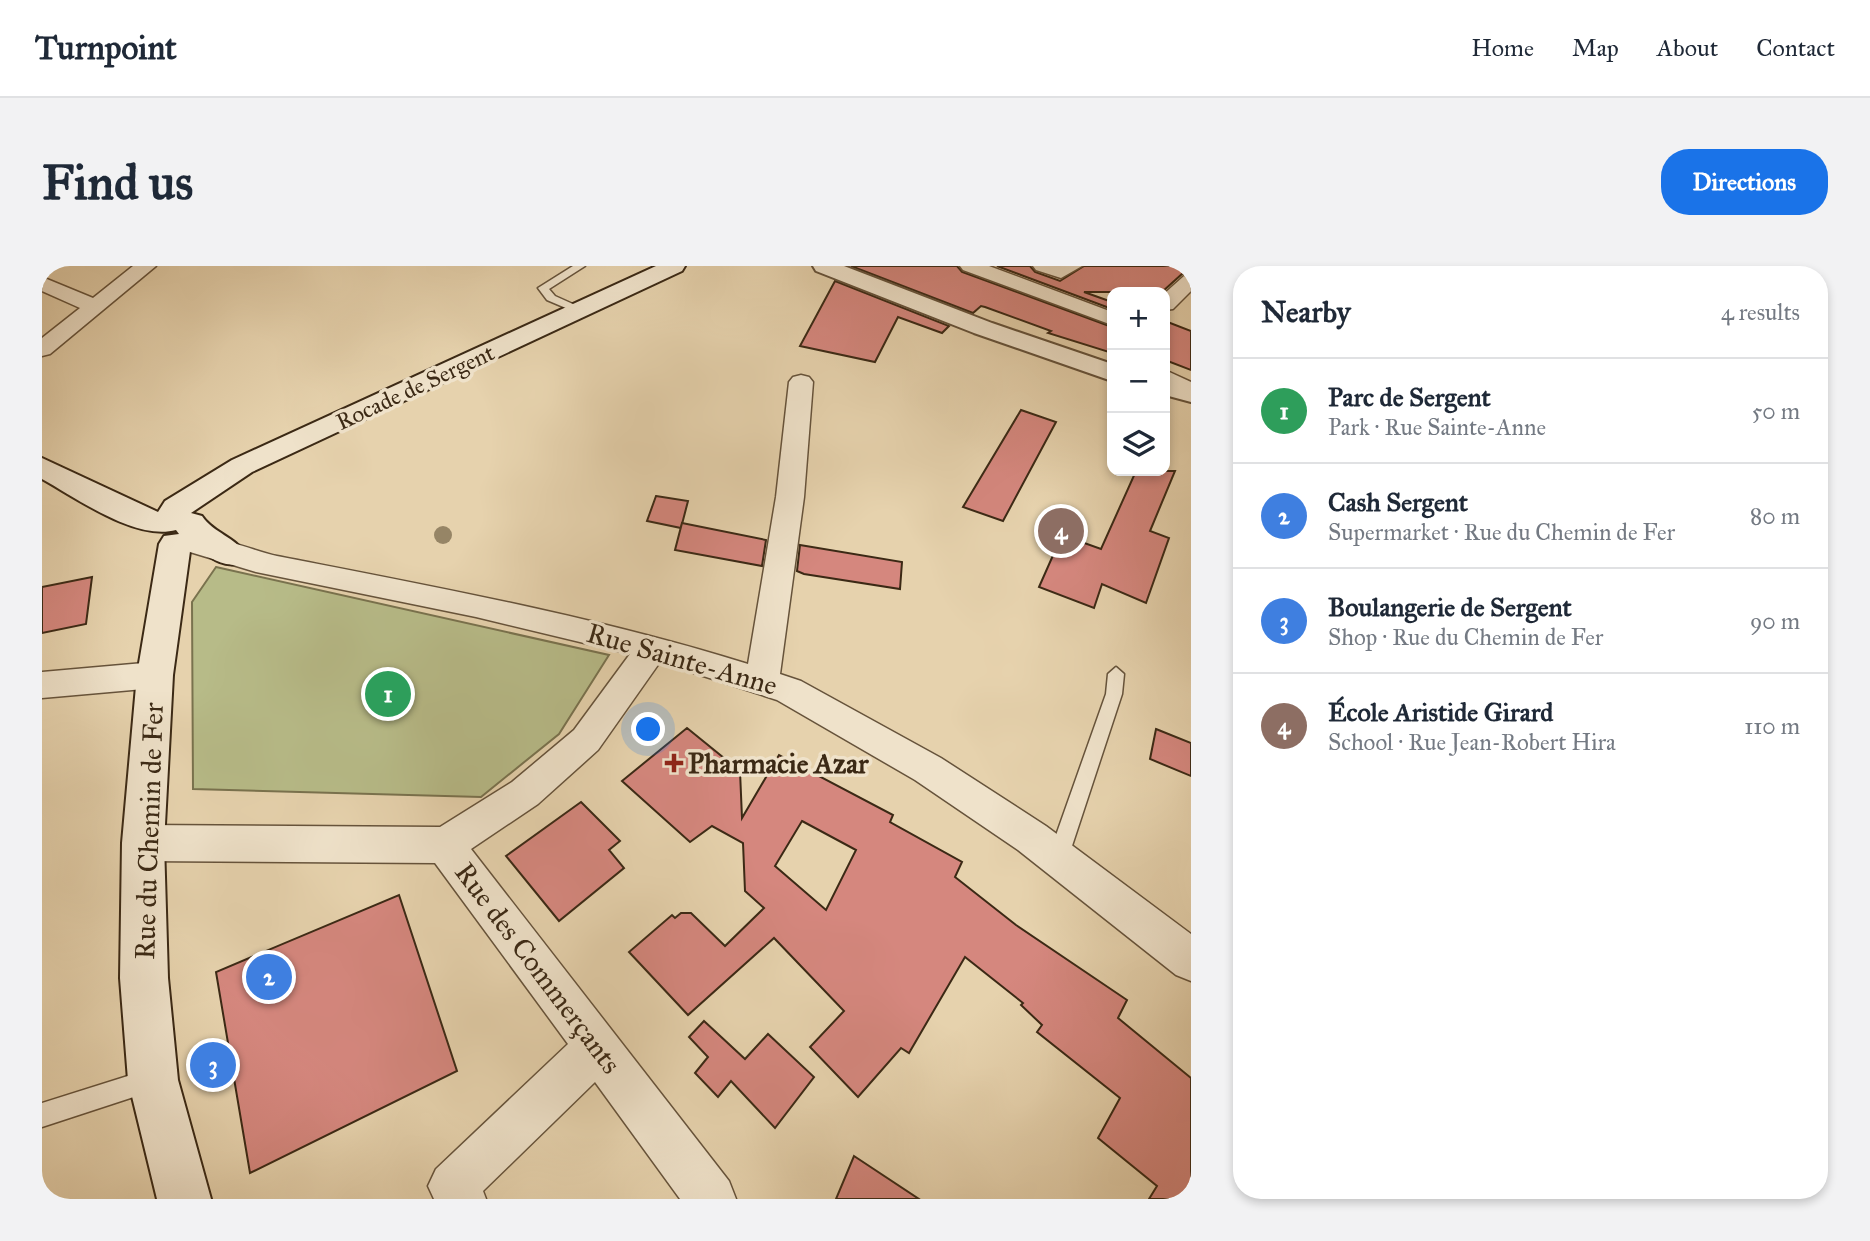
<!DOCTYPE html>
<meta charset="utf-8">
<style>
body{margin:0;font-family:"IM FELL Great Primer",serif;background:#f2f2f3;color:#1f2937}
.controls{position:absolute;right:21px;top:21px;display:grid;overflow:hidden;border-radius:14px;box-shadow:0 4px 10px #0003}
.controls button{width:63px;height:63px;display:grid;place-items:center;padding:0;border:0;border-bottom:2px solid #e0e1e3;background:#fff;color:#1f2937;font:35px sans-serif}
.you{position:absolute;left:607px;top:464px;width:24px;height:24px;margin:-18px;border:5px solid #fff;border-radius:50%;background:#1a73e8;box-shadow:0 0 0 10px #1a73e833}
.badge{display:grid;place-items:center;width:46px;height:46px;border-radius:50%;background:#1a73e8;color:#fff;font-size:23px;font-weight:700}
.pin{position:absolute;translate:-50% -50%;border:4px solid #fff;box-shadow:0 2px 7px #0006}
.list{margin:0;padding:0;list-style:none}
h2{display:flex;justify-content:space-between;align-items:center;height:91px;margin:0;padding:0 28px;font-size:30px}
h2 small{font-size:23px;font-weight:400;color:#747a83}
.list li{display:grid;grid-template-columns:46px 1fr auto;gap:21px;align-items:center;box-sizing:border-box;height:105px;padding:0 28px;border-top:2px solid #e0e1e3}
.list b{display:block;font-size:26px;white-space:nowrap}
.list p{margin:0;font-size:23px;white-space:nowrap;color:#747a83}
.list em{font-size:23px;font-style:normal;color:#747a83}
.icon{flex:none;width:38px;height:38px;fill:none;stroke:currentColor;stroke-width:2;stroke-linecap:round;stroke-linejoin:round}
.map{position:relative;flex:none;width:1149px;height:933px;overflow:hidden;border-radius:28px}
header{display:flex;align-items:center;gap:42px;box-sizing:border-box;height:98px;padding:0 35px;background:#fff;border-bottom:2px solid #e0e1e3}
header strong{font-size:33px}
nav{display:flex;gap:38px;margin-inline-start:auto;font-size:24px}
.intro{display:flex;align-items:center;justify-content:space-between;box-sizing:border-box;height:168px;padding:0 42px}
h1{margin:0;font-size:49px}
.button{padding:18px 32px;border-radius:28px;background:#1a73e8;color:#fff;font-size:24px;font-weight:700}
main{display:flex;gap:42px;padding:0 42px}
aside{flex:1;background:#fff;border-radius:28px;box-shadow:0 4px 10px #0003}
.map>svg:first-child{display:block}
.green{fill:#b7bb88;stroke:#79724e;stroke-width:2}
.building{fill:#d5877e;stroke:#3b2915;stroke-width:2;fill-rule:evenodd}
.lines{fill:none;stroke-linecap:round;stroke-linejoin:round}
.service-casing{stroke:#66533b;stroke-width:3}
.minor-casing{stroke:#66533b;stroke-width:3}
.tertiary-casing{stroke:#66533b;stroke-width:4}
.secondary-casing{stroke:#3b2915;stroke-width:4}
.service{fill:#efe2ca;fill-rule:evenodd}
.minor{fill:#efe2ca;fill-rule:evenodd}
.tertiary{fill:#efe2ca;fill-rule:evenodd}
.secondary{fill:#efe2ca;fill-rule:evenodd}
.tree{fill:#968566}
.poi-dot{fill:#8f2418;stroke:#efe2ca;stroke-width:2.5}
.labels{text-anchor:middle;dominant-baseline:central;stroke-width:7;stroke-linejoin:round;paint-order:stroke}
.far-street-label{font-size:23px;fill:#3b2915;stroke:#efe2ca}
.street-label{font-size:28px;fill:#3b2915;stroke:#efe2ca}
.poi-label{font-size:28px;font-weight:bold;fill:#3b2915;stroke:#efe2ca;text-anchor:start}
</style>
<header>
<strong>Turnpoint</strong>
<nav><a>Home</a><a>Map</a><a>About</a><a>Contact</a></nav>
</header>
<div class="intro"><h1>Find us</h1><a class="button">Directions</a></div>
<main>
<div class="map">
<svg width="1149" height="933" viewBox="0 0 1149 933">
<rect width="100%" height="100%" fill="#e6d2ad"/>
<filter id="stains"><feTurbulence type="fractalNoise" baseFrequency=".00286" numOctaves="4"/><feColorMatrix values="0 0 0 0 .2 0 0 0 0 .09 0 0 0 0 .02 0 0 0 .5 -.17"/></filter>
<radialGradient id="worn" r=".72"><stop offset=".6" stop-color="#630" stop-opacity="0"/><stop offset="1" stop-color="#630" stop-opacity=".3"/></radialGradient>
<polygon class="green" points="174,301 567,389 517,468 439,531 151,523 150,336"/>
<g class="building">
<polygon points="809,0 915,0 920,6 1070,61 1070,87 1006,67 1009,65 943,41 939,40 931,47"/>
<polygon points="955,0 988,0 993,6 1018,15 1042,0 1149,0 1149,6 1140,8 1120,26 1042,26 1070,36 1070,43"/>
<polygon points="793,15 907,60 900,67 856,51 833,96 758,80"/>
<polygon points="1123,55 1149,65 1149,104 1123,94"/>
<polygon points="979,144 1014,156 961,255 921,241"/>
<polygon points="1094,205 1133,205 1108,265 1127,272 1104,337 1060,318 1052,342 997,321 1020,269 1059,283"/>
<polygon points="614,230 646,235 639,262 605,255"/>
<polygon points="640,257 724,274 720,300 633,284"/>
<polygon points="758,279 860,296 858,323 762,308 755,305"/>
<polygon points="50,311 44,358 0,367 0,321"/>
<path d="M645,462L698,505L700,552L737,489L851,549L848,556L920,596L913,611L974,659L1085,734L1076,752L1149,812V933H1107L1115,920L1056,872L1078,832L995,766L1000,759L979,739L981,737L923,691L867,787L859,782L816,831L768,781L802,745L732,672L646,749L587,686L630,649L633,652L639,647H649L683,680L722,642L703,625L701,577L670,560L648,576L580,515ZM760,555L814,584L784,644L733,600Z"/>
<polygon points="1114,463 1149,477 1149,510 1108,493"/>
<polygon points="539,536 578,575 567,584 582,602 517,655 464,590"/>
<polygon points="357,629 415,805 208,907 174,706"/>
<polygon points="662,755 703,793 726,768 772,811 733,862 689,815 676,831 653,807 666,791 647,771"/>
<polygon points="812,890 877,933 794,933"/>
</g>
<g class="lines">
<defs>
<g id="service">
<polygon points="531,0 543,0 507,23 513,30 542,43 542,47 538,48 505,34 496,22"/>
<polygon points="1074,401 1082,408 1080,428 1026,592 1023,598 1016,601 1009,598 1006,592 1064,428 1066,408"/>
<polygon points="108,803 116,807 120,815 116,823 0,861 0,837"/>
</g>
<g id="minor">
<polygon points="91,0 114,0 8,88 0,90 0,72 38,42 0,25 0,11 51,32"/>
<polygon points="918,0 947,0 1070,46 1070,59 921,4"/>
<polygon points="991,0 1040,0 1019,12 994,4"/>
<polygon points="1149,8 1149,25 1131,43 1123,44 1123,27 1142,10"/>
<polygon points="1123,104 1149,116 1149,133 1123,121"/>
<path d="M759,109L767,111L771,116L762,231L738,408L759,415L899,492L1004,560L1149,668V715L1134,709L976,584L873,514L735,434L618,396L556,484L496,538L429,583L687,915L694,933H638L553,816L441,925L444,933H392L386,920L394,903L526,778L393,597L101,595L87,589L82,577L87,565L101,559L398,561L470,516L532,464L588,388L434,351L214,306L148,286L143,279L148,272C169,266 211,285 235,290C393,321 552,350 706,398L734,231L747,116L751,111Z"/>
<polygon points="113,396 125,400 130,409 125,418 113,422 0,432 0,406"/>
</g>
<g id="tertiary">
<polygon points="771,0 802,0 950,57 1070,98 1070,115 932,67 774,5"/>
<polygon points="1123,113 1149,120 1149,136 1123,129"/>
</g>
<path id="secondary" d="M614,0H643L640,5L210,206L149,247L160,250C171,267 194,271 204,289L199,297C179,303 166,289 149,278L131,409L122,577L126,712L136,814L169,933H115L86,814L78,712L80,577L95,409L117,278L122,270L137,268L134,264C94,275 36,233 0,213V192L116,246L123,235L190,194Z"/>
</defs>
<use href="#service" class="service-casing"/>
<use href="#minor" class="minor-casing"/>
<use href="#tertiary" class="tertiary-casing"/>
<use href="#secondary" class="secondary-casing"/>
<use href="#service" class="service"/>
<use href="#minor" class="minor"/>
<use href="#tertiary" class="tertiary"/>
<use href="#secondary" class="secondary"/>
</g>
<circle class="tree" cx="401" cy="269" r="9"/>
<path class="poi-dot" d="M628.5 486.5h7v7h7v7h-7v7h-7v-7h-7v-7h7z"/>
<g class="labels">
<g class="far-street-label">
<text transform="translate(373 121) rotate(-25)">Rocade de Sergent</text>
</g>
<g class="street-label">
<text transform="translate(640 393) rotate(16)">Rue Sainte-Anne</text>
<text transform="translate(107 565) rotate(-88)">Rue du Chemin de Fer</text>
<text transform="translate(496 702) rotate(53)">Rue des Commerçants</text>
</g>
<g class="poi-label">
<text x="646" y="497">Pharmacie Azar</text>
</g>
</g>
<rect width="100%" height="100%" filter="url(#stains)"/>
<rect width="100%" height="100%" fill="url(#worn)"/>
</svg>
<div class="controls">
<button>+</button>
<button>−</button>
<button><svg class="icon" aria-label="layers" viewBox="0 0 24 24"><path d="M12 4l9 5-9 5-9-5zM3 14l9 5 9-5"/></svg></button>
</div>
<div class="you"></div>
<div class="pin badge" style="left:346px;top:428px;background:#2e9e5b">1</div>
<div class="pin badge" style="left:227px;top:711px;background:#3f7fe0">2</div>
<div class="pin badge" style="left:171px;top:799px;background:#3f7fe0">3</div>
<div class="pin badge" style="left:1019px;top:265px;background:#8d6e63">4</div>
</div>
<aside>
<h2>Nearby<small>4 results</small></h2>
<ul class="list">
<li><span class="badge" style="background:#2e9e5b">1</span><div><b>Parc de Sergent</b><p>Park · Rue Sainte-Anne</p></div><em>50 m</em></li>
<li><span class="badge" style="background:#3f7fe0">2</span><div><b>Cash Sergent</b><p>Supermarket · Rue du Chemin de Fer</p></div><em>80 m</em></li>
<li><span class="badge" style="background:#3f7fe0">3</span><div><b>Boulangerie de Sergent</b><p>Shop · Rue du Chemin de Fer</p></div><em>90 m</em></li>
<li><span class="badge" style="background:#8d6e63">4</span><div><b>École Aristide Girard</b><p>School · Rue Jean-Robert Hira</p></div><em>110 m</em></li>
</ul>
</aside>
</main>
